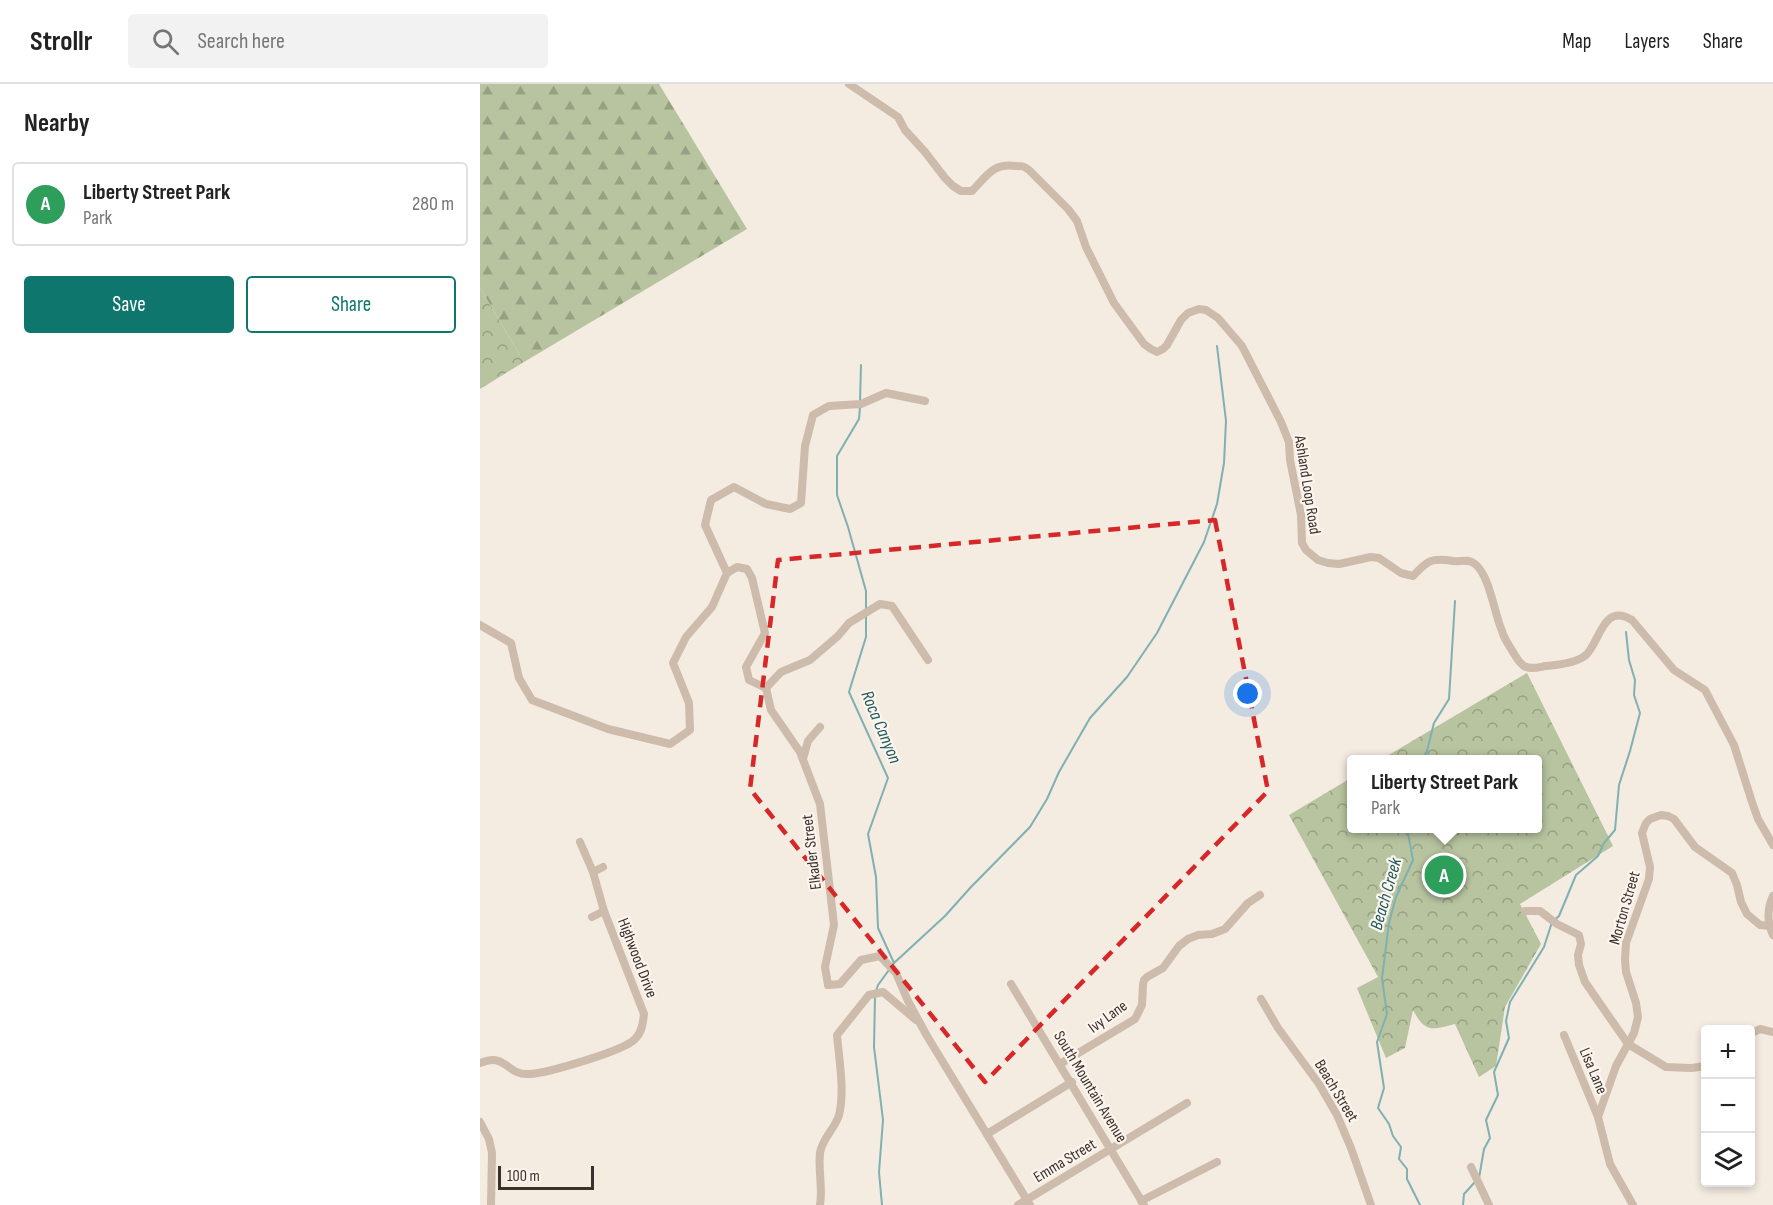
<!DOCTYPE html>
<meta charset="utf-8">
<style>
body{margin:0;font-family:"Sofia Sans Condensed",sans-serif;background:#f2f2f2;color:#222}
.controls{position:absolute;right:18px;bottom:18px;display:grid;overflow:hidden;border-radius:6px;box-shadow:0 3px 9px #0003}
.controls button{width:54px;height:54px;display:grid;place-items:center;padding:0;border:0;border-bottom:2px solid #e0e0e0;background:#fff;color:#222;font:30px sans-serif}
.scale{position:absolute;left:18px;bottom:15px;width:96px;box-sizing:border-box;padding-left:6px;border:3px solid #3b302b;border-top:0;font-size:16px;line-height:21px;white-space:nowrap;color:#3b302b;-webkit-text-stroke:4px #fbf5ee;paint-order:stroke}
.you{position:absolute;left:768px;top:610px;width:21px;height:21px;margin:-15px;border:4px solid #fff;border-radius:50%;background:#1a73e8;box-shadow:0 0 0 9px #1a73e833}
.badge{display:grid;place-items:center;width:39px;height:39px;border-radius:50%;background:#0f766e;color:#fff;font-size:20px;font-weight:700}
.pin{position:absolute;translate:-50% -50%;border:3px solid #fff;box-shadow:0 2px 6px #0006}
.popup{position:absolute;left:867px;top:671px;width:195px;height:78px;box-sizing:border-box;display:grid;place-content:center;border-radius:6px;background:#fff;filter:drop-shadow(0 2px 4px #0005);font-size:20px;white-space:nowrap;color:#767676}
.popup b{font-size:22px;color:#222}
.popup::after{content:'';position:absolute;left:50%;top:100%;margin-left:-12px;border:12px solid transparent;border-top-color:#fff}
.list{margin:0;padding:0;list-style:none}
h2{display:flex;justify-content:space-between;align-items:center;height:78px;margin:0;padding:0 24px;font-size:26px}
h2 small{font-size:20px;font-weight:400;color:#767676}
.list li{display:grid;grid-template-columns:39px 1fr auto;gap:18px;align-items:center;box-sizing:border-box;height:84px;margin:0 12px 12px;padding:0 12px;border:2px solid #e0e0e0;border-radius:6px}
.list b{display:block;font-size:22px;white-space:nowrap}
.list p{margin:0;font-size:20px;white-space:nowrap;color:#767676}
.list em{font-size:20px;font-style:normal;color:#767676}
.actions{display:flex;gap:12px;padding:18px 24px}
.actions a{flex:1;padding:14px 0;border:2px solid #0f766e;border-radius:6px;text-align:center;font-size:21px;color:#0f766e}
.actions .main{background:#0f766e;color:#fff}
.icon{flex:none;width:33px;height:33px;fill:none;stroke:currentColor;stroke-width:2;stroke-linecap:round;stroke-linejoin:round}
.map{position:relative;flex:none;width:1293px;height:1121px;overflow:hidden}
header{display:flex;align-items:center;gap:36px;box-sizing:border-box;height:84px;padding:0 30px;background:#fff;border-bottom:2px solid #e0e0e0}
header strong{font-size:28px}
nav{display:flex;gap:33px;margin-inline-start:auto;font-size:21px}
.search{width:420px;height:54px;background:#f2f2f2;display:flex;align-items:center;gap:15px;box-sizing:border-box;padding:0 21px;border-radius:6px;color:#767676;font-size:22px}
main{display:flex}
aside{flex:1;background:#fff}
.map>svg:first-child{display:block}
.forest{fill:url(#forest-firs)}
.park{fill:url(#park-crowns)}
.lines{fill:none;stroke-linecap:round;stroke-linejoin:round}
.stream{stroke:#7fb0b2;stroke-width:2}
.minor{stroke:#cdbbac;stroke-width:8}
.marked{fill:none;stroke:#d62828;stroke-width:4.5;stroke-dasharray:12 8;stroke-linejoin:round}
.labels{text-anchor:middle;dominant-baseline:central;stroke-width:4.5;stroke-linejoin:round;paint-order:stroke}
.street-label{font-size:16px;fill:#3b302b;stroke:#fbf5ee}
.water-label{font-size:18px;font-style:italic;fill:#1f5a5e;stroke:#fbf5ee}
</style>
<header>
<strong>Strollr</strong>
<div class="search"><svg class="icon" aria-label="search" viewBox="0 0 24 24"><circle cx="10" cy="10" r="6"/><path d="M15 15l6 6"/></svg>Search here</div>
<nav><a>Map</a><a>Layers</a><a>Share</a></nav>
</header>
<main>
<aside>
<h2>Nearby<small></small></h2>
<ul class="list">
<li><span class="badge" style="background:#2e9e5b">A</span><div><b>Liberty Street Park</b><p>Park</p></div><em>280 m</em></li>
</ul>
<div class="actions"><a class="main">Save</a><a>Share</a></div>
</aside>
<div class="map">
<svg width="1293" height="1121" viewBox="0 0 1293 1121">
<defs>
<pattern id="forest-firs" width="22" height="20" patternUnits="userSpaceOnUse" patternTransform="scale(1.5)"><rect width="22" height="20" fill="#b8c4a0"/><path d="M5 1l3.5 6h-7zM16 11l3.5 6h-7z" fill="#97a083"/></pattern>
<pattern id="park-crowns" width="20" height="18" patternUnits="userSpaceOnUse" patternTransform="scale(1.5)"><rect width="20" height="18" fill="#b8c4a0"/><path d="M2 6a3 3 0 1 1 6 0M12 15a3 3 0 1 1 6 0" fill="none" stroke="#97a083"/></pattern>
</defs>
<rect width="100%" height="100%" fill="#f4ebe1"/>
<polygon class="forest" points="0,0 179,0 267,145 44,278 0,204"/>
<g class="park">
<polygon points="0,204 44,278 0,305"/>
<path d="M1047,589L1133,762L1040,820L1061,860L1025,923L1016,982L999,993L975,940C952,946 945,949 933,926L925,964L906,974L877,904L898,893L809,731L871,694V744H1057V676L902,675Z"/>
</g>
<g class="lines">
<g class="stream">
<polyline points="380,318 381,281"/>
<polyline points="380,323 379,335 357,372 357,411 368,443 386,507 386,526"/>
<polyline points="386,532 386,553 369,608 408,694 388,750 396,793 398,844 414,879 398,901 396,907"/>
<polyline points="942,676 947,667 954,639 969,615 975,517"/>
<polyline points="927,744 933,776 916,813 909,839 902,894 907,930 897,958 904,1004 898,1024 909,1040 913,1052 921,1063 919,1075 927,1085 927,1095 940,1121"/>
<polyline points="414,879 465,832 491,803 550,743 567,715 579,688 610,634 647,593 677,549 724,458 737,420 744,379 746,337 737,262"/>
<polyline points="395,913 394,963 403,1036 399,1088 402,1121"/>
<polyline points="999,1094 1004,1065 1010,1054 1006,1036 1018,1011 1014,988 1029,954 1026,937 1030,918 1064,863 1072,838 1079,832 1096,791 1118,772 1124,759 1135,746 1139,701 1150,667 1160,629 1154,611 1155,596 1149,576 1146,548"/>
<polyline points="983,1121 984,1110 995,1098"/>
</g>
<g class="minor">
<path d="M369,0L418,33L425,46L445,68L465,94L473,102L481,107H492C507,92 512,79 536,82C542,82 544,82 549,86L588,125L597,137L606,163L634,219L664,260L671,265L677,268L683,265L687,261L701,236L708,229L719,225L726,226L738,234L762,262L801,338L809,358L810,376L821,431L822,459L826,466L838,476L848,479L859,480L891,473L899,474L921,489L933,492C947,477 951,473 973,477C980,478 988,474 995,480C1010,492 1014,529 1022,547C1024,555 1029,561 1033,568C1036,573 1039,579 1044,582C1051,586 1059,583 1066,582C1078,581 1097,579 1106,571C1120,558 1123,518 1152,536L1194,586L1225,606L1254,661L1272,718L1278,735L1293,761"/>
<polyline points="247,489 225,441 231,416 254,403 286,420 310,425 321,419 325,362 333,331 349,322 381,320 406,309 445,317"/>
<polyline points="0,541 31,559 39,594 52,616 128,645 190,660 210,646 209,619 193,579 206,553 232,523 247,489 257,483 267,485 272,494 285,549 266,583 269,596 286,604"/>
<polyline points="286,604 291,626 320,668 340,720 354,841 345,883 348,901 360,900 381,876 400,872 416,889 428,917 447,952 550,1121"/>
<polyline points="286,604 301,588 330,576 358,552 369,539 400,520 412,522 448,576"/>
<polyline points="323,675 328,657 340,643"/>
<polyline points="113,788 123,783"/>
<path d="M1293,812C1287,825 1287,838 1293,851"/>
<polyline points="1045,827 1060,827 1077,840 1099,851 1101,860 1098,871 1099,881 1105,898 1148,960 1186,983 1211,984 1226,982"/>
<polyline points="112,833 124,827"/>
<polyline points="531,900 664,1121"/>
<polyline points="781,915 798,944 839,1000 857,1031 871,1064 891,1121"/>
<polyline points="1270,950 1280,945 1293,948"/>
<polyline points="1084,951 1118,1033"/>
<path d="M0,979C27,968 26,992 50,990C67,989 144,967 155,955C162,948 163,939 164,930L124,827L113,788L100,758"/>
<polyline points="580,980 655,935 662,921 663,901 664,896 667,893 683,884 699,862 708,855 718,851 732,850 745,845 768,819 780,811"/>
<polyline points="0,1038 9,1055 12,1069 11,1121"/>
<polyline points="507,1050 592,998"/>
<polyline points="991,1083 1009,1121"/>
<polyline points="661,1117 737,1078"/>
<path d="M340,1121C343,1104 338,1086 340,1069C342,1054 355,1045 359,1031C365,1008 359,975 357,951L389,911L403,908L436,936"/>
<polyline points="538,1121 707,1019"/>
<polyline points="1153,1121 1130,1080 1118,1033 1136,982 1154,949 1158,933 1156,919 1146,888 1145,876 1146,859 1169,795 1170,783 1162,749 1166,739 1170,735 1181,731 1188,732 1194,735 1215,763 1252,789 1257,801 1261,818 1267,830 1280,841 1290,842"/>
</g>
</g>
<path class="marked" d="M735,436L788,707L505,998L270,705L298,476Z"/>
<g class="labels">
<g class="street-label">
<text transform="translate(827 401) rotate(81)">Ashland Loop Road</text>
<text transform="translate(332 768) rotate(-97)">Elkader Street</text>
<text transform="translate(1145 824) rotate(-74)">Morton Street</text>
<text transform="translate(157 874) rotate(69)">Highwood Drive</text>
<text transform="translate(628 933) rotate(-36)">Ivy Lane</text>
<text transform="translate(1113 987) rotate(67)">Lisa Lane</text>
<text transform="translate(610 1003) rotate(59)">South Mountain Avenue</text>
<text transform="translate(856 1007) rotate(59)">Beach Street</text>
<text transform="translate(585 1077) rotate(-31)">Emma Street</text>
</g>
<g class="water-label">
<text transform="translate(401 643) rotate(67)">Roca Canyon</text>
<text transform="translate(906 810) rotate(-74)">Beach Creek</text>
</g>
</g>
</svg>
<div class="controls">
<button>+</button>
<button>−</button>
<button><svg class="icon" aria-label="layers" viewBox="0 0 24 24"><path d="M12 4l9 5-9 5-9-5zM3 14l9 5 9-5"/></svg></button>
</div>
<div class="scale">100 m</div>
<div class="you"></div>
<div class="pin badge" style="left:964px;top:791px;background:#2e9e5b">A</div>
<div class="popup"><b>Liberty Street Park</b>Park</div>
</div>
</main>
